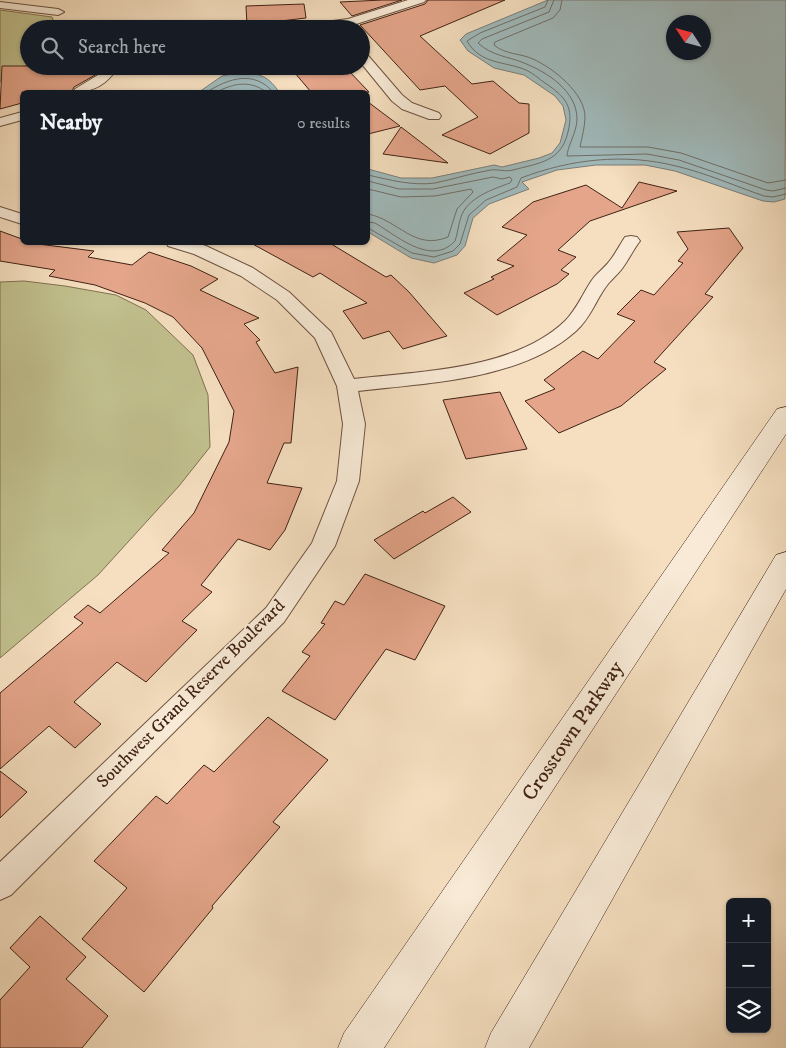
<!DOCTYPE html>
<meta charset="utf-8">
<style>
body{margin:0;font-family:"IM FELL DW Pica",serif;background:#20242c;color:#f1f3f6}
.controls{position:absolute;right:15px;bottom:15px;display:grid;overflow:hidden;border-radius:8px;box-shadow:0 1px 4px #0004}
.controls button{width:45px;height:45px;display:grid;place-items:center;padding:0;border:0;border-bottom:1px solid #363941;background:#171b24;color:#f1f3f6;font:25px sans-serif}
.compass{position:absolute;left:666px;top:15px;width:45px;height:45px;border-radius:50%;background:#171b24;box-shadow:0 1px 4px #0004;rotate:306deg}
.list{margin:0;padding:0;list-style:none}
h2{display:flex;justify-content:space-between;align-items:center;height:65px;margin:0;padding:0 20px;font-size:21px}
h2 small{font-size:16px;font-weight:400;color:#9ea1a6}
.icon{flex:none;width:28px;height:28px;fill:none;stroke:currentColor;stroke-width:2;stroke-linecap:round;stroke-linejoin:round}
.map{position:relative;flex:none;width:786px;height:1048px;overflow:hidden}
.search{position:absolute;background:#171b24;box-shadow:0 1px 4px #0004;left:20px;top:20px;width:350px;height:55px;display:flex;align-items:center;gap:12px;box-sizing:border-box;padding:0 18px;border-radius:28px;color:#9ea1a6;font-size:19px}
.panel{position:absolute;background:#171b24;box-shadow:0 1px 4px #0004;left:20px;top:90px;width:350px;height:155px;border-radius:8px}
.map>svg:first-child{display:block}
.green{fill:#c1c08e;stroke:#807151}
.water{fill:#a0babc;stroke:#7a7d79;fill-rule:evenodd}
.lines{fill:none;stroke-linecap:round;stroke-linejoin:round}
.shore{stroke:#706e68;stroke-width:1}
.building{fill:#e4a58a;stroke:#402214}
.minor-casing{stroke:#6d513f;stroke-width:2}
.secondary-casing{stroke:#402214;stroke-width:1}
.minor{fill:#f8ead6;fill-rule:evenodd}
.secondary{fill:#f8ead6;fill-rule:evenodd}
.labels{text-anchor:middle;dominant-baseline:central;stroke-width:4;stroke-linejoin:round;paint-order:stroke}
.street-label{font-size:18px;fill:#402214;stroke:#f8ead6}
.near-street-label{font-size:21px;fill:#402214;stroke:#f8ead6}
</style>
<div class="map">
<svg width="786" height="1048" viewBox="0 0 786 1048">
<rect width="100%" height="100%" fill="#f5dfc0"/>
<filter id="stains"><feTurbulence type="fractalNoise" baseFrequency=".004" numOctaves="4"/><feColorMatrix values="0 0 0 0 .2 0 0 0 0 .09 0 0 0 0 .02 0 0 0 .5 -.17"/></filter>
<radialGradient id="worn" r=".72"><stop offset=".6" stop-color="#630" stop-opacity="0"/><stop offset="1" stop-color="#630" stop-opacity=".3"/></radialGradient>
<g class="green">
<polygon points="0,10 52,17 57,29 29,29 29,64 0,82"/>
<polygon points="24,281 65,286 116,295 146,310 193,355 208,395 210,447 179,486 98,575 0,658 0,282"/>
</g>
<g class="water">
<path d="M548,0H786L785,199L774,202L763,201L675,171L645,165H596L557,170L522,182L529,189L489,204L473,218L465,246L457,255L434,263L411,258L368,232V169L401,178H432L494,165L502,167L539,158L552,153L560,143L566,120L563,106L555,96L524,75L494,68L468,51L460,40L466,34L478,29ZM704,22V52H674V22Z"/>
<path d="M237,73C257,73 267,74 279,92H199L222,76Z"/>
</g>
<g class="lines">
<g class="shore">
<path d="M554,0L549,12L482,39L478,43C492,56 507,56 524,63C547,72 577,91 577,119C577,132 567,147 567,156L647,154L679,160L766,190L773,191L786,188"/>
<path d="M562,0L560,10L553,18L495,42L494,45C506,55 520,53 533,59C553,68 585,93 585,117C585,126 582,137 580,147H648L681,153L768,183L786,180"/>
<path d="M207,92C229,78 254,70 273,92"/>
<path d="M217,92C233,83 251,80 266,92"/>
<path d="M368,175C390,180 412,186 435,183C454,179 472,173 491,170C499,169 505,172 513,170C539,163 561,162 568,132C574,107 566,97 545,83C539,79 533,73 526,70C505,61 481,65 467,41L480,33L545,7L548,0"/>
<path d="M368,181L399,189H433L493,177L502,179L510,177L512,180L510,183C493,189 467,198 461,217C458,225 458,233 455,241C431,267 396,235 375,223L368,222"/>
<path d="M368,189L401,197L435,196L471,189L473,192L457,209L448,237C414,251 399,220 368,214"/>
<path d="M368,228L412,253L434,257L453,251L460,244L469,215L486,200L517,187L521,178C571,159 624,153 676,166C706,173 735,186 764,196L773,197L786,194"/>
</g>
</g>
<g class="building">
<polygon points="383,0 402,0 352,16 340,2"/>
<polygon points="428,0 505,0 420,36 472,84 493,81 519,103 529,104 529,133 490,154 442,135 478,117 445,86 420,90 360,25 425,4"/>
<polygon points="304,4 306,18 247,25 246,6"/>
<polygon points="2,66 84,66 101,69 97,74 74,87 72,91 22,92 22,103 0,109"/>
<polygon points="289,66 328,66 332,71 347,69 369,92 311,92"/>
<polygon points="368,102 400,126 368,134"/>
<polygon points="401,127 448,163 383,154"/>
<polygon points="639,182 677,191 590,221 558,250 576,257 561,270 569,274 557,284 497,315 464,293 494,279 491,277 514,266 497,260 527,235 502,227 533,202 586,185 622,208"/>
<polygon points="729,228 743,248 705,294 713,297 654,362 666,369 621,406 559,433 525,401 555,389 544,380 583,351 598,359 635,321 617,314 641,290 654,295 683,263 678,261 688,249 677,232"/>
<polygon points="0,231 22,239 22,242 94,251 88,257 132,265 149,252 191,266 218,279 200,290 259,318 244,324 260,340 256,342 275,373 298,367 291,443 284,443 267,483 302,488 285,530 270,550 238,539 201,585 212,592 182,621 197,630 146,682 117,662 74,702 101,724 75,748 49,726 0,769 0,693 83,623 74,617 88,605 100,613 169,553 162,550 194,513 229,442 234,411 202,348 173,317 145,303 95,285 49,276 55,270 0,261"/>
<polygon points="249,242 328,242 386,277 391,275 409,292 447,336 403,349 389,331 363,339 343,311 367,303 320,273 313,277"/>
<polygon points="500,392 527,449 466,459 443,400"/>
<polygon points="453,497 471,512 394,559 374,540 423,511 425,513"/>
<polygon points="365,574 445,606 415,660 386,649 335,720 282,691 310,656 302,652 325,624 321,623 335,601 344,605"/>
<polygon points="268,717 328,760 273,822 280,827 212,906 213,908 144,992 82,939 127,888 94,861 156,796 167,804 204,765 214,772"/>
<polygon points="0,771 27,792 0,818"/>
<polygon points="40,916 86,957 66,979 108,1016 82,1048 0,1048 0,1000 30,967 10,948"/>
</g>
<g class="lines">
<defs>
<g id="minor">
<polygon points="408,0 426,0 424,2 350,26 328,29 296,29 302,25 348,19"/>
<polygon points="0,2 58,9 64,12 58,15 0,8"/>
<polygon points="361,51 365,52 402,95 412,103 439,113 441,116 439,119 429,119 402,109 392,101 361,63"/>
<path d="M106,66H119C107,84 95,92 74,92L75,89L98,75Z"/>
<polygon points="22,112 22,120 0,126 0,118"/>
<polygon points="0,207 22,214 22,224 0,217"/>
<path d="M631,236L637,237L640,241C633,250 628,261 621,270C617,275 612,279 608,284C596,299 591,318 576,331C522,380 427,383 358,391L365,424L359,481L335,546L284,622L11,895L0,900V862L266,608L312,543L337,481L343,424L337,386L315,338L277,300L241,276L194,254L168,246L166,242H194L206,246L253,268L289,292L331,332L354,379C420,371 514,370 565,321C577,309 583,293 592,280C597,273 603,269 608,263C615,255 619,246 625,237Z"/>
</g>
<g id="secondary">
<polygon points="786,407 786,434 384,1048 338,1048 344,1033 777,409"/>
<polygon points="786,552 786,589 529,1048 485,1048 491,1033 776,555"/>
</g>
</defs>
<use href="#minor" class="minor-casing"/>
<use href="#secondary" class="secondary-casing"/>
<use href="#minor" class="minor"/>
<use href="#secondary" class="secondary"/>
</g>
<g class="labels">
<g class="street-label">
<text transform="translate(191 694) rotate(-45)">Southwest Grand Reserve Boulevard</text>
</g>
<g class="near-street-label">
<text transform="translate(573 731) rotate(-56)">Crosstown Parkway</text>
</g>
</g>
<rect width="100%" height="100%" filter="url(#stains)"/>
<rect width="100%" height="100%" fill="url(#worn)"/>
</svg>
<div class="controls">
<button>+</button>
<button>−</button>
<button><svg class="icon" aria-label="layers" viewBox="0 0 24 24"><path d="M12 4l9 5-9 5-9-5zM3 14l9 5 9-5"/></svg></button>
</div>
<svg class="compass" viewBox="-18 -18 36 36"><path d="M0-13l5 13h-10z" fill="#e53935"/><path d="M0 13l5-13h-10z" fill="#9ea1a6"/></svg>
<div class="search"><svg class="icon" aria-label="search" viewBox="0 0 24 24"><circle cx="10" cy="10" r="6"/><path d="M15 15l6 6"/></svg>Search here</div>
<section class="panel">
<h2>Nearby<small>0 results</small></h2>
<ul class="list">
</ul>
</section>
</div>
